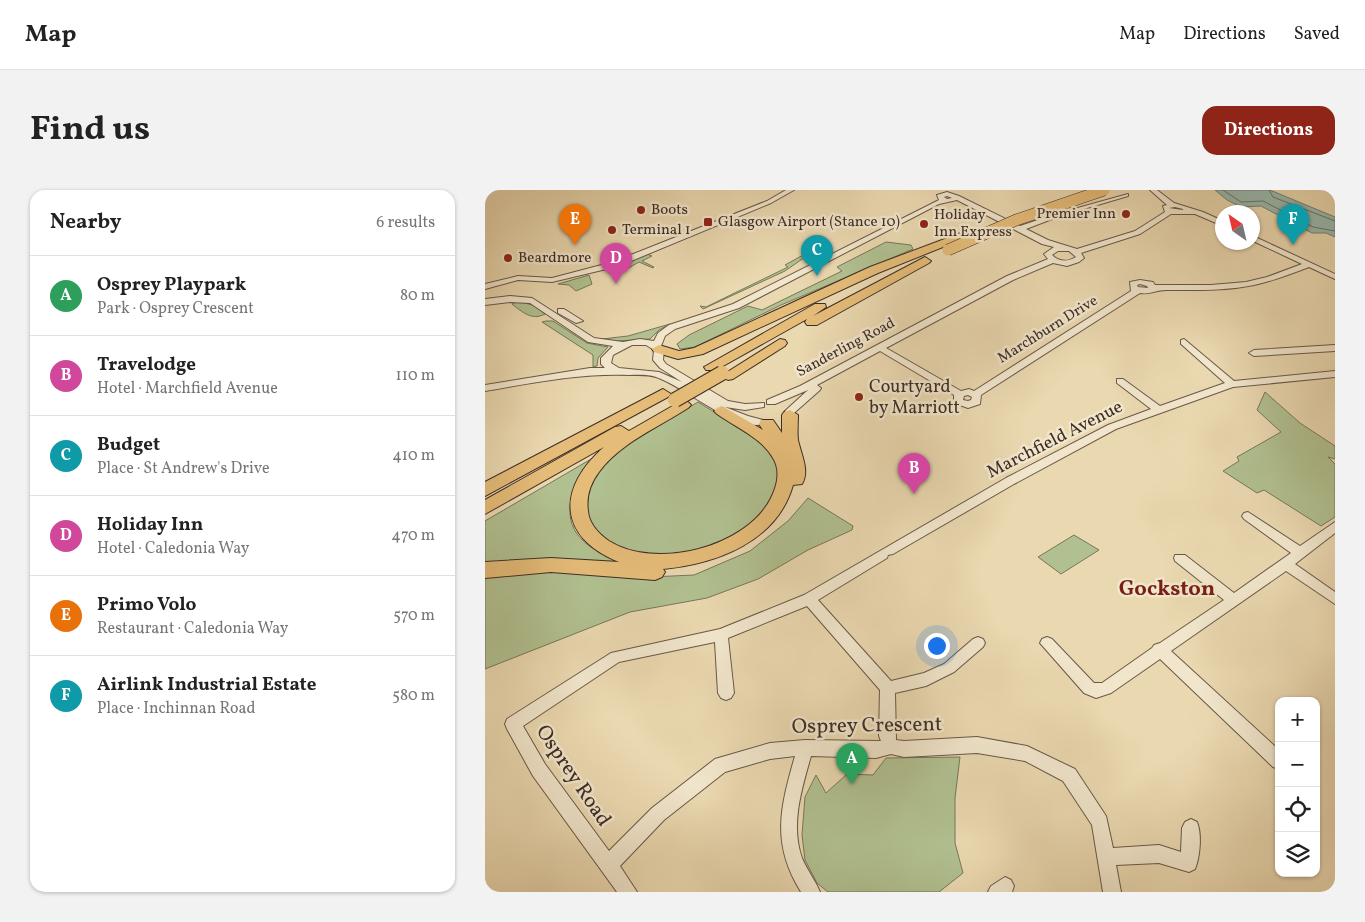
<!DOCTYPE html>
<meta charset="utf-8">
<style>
body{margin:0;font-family:Vollkorn,serif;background:#f2f2f2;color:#222}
.controls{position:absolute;right:15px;bottom:15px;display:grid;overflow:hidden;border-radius:10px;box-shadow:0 1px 4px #0004}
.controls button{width:45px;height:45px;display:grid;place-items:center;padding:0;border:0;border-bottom:1px solid #e0e0e0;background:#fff;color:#222;font:25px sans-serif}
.compass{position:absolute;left:730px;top:15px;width:45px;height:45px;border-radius:50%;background:#fff;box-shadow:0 1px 4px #0004;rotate:326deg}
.you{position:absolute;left:451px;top:455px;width:18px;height:18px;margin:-12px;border:4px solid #fff;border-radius:50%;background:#1a73e8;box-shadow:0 0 0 8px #1a73e833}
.badge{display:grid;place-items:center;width:32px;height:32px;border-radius:50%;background:#8f2418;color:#fff;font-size:16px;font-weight:700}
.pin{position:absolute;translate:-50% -41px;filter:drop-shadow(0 1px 2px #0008)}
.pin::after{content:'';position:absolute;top:26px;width:18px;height:15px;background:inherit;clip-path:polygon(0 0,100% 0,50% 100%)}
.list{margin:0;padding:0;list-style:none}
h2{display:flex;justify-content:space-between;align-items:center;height:65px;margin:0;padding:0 20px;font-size:21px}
h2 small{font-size:16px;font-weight:400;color:#767676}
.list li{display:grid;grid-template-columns:32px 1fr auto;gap:15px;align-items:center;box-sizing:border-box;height:80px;padding:0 20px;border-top:1px solid #e0e0e0}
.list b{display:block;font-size:19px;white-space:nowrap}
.list p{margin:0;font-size:16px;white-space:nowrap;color:#767676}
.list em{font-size:16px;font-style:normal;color:#767676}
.icon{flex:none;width:28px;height:28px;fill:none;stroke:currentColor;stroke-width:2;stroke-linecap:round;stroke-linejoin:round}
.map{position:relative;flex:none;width:850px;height:702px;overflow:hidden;border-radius:15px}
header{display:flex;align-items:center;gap:30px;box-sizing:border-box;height:70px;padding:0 25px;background:#fff;border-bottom:1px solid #e0e0e0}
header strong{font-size:24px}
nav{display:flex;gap:28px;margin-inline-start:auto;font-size:18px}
.intro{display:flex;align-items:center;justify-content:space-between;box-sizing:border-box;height:120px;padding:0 30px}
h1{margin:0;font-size:35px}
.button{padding:12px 22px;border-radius:15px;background:#8f2418;color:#fff;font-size:18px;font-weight:700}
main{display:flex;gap:30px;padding:0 30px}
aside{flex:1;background:#fff;border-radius:15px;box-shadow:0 1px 4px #0004}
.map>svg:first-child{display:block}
.green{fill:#b1c090;stroke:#78765b}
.water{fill:#98b9ae;stroke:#748178}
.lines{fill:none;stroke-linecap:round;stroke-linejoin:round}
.shore{stroke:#6b736a;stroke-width:1}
.minor-casing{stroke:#695848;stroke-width:2}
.highway-casing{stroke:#3e2d26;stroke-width:2}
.minor{fill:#f1e6cc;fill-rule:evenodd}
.highway{fill:#e5bc78;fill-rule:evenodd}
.highway-bridge-far1-casing{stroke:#3e2d26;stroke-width:12;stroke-linecap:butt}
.highway-bridge-casing{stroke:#3e2d26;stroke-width:16;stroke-linecap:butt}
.highway-bridge-far1{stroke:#e5bc78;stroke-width:11}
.highway-bridge{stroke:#e5bc78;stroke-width:14}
.poi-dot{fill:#8f2418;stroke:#f1e6cc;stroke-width:2}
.labels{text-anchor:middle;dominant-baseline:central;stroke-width:5;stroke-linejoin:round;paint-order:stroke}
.far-poi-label{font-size:15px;fill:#3e2d26;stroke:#f1e6cc;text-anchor:start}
.far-street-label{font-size:15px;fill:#3e2d26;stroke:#f1e6cc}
.poi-label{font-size:18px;fill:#3e2d26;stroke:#f1e6cc;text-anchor:start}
.street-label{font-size:18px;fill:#3e2d26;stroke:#f1e6cc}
.near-street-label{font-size:21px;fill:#3e2d26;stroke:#f1e6cc}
.district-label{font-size:22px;font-weight:bold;fill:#7a1f14;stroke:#f1e6cc}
</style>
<header>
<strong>Map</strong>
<nav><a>Map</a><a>Directions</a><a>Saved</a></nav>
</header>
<div class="intro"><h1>Find us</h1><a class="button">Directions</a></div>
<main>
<aside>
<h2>Nearby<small>6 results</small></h2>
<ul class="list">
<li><span class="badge" style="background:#2e9e5b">A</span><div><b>Osprey Playpark</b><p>Park · Osprey Crescent</p></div><em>80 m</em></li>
<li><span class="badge" style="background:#d1479c">B</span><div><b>Travelodge</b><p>Hotel · Marchfield Avenue</p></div><em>110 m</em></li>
<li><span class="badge" style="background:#0f9aa8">C</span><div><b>Budget</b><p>Place · St Andrew's Drive</p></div><em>410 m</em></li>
<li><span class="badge" style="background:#d1479c">D</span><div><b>Holiday Inn</b><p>Hotel · Caledonia Way</p></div><em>470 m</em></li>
<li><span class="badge" style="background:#e8710a">E</span><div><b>Primo Volo</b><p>Restaurant · Caledonia Way</p></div><em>570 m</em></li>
<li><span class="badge" style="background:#0f9aa8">F</span><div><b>Airlink Industrial Estate</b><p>Place · Inchinnan Road</p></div><em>580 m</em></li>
</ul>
</aside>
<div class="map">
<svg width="850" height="702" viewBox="0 0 850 702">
<rect width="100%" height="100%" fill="#ead8b0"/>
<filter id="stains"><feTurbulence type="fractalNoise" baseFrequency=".004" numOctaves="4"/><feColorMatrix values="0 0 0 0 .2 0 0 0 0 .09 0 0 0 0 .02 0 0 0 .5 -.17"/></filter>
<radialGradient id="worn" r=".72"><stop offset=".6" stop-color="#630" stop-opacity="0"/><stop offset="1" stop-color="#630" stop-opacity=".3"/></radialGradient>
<g class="green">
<polygon points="401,52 426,55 428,59 296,115 210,157 195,159 192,154 204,145 263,116 277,120 357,81 352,77"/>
<polygon points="162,64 167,66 157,71 169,77 168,78 154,72 130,86 124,83 124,78"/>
<polygon points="320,64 323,65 300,81 218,119 215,116 221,117 303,77 300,75"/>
<polygon points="104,85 107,94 91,101 84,95 73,94"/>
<path d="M34,111L50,116L60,124C47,131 37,122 27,114Z"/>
<polygon points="61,131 68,131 102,153 123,157 113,168 112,176 108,177 108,165 57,132"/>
<polygon points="185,134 174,140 165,149 131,151 117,149 143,146"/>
<polygon points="780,202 815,233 850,256 850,269 843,267 850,274 850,327 836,336 779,300 772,303 738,281 754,271 752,267 796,242 772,220"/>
<polygon points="213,212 281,254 295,280 290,307 265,336 239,352 190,366 153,365 114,347 99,321 108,287 135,259"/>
<path d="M113,265C105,277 94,290 88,304C85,309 85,316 85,323C86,357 127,368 153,376L0,374V331Z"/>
<polygon points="323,308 368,336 367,340 323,360 273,389 222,408 145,422 0,479 0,387 54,379 144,388 209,385 265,361 303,331"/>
<polygon points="589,345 614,360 576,384 553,367"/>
<polygon points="475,567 470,608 470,653 478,683 454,702 343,702 332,693 320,670 317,645 320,607 331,585 341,603 362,584 388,585 401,568"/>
</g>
<polygon class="water" points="730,0 785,0 850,27 850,47 841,43 827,43 776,16 756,17 742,10"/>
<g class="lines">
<g class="shore">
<polyline points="738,0 756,12 778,11 828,37 850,41"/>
<polyline points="784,0 788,7 850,31"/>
</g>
<defs>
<g id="minor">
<polygon points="301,0 309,0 286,13 134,76 67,92 33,90 0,99 0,94 33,86 67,88 128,72 282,11"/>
<path d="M665,0H672L689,13L718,22L738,31V36L710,24H686L655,44L596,63L599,68L594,72L582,76L568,73L528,90L401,158L476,201L484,199L489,201L646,101L645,92L655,90L668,92L670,95H726L761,92L782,87L817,74L768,51V46L850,84V89L824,77C806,84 788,91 769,95C740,101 710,100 681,100C671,100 664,105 655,103L496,205L495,214L483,218L469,213V205L395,161L332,195L336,198L335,200L309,223H301L300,221L323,200L290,214H282V210L315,196L522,86L563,69L559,64L569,57L557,54L472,10L454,14L254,118L190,139L180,146L176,156L179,159L178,170L181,174L243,211L260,214L279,213V217L260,220L240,217L263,226L278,230V234C250,242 199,196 171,187C162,184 153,185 144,185C95,183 48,193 0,201V195L105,178H120L116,174V168L128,156L103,152L45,113L25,112L0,115V109L25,106L47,108L109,148L138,152L155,149L169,151L173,143L184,135L248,114L454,10L452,5L462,2L474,6L535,36L571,24L643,4V6L575,26L541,39L563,50L592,59L650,41L680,22L678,16L682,15ZM462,6L467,8L462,9L459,7ZM690,17L698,19V20L684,18ZM573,61H584L591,67C583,72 574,72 567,65ZM655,94L662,96L663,98L653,97L652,95ZM147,155H161L169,160L168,170L175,178L197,192L174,182L134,178L126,173L128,165ZM483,205L487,207L486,210L483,211L478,210L479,206Z"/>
<polygon points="73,119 79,119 98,131 91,133 73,123"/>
<path d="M699,149L749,191L850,181V187L748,197L631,239L529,294L408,364L403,365L402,368L333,410L406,491L439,483L459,474L488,449L493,447L498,449L500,453L498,457L469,482L441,496L410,503L411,550L419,551L492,547L542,556L590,579L621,626L628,658L674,655L696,662L697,638L700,632L706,629L712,632C717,644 715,667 710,679L704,682L674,673L631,675L636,702H618L607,635L578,591L540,571L492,563L419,567L406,564L391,568L326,566C317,598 305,635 317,668C322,680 330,690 335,702H316C286,654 295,618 310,566L285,569L240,582L179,630L135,676L152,702H132L48,586L22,539L20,534L22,529L126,463L235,439L319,405L521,288L623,235L666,219L632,193V189H638L675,216L740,193L696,154V150ZM322,416L395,500L394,546L396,551L320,550L285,553L230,569L167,618L124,661L60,574L38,536L134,472L230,452L233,503L236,508L241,510L246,508L249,503L243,448Z"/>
<polygon points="850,155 850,161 769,166 764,163 769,160"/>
<polygon points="763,322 815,356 850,332 850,343 810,374 850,402 850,414 801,381 686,461 794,560 794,579 788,577 675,469 626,503 611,508 599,503 555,453 557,449 562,447 567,449 609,493 617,493 667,458 669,455 675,453 739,410 690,371 689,368 690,365 700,365 749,403 806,363 759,329 757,326 759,323"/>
<polygon points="520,687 526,690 529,696 527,702 503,702 506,696"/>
</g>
<g id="highway">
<polygon points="489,38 494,41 493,43 393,83 218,164 193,169 169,162 167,159 174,155 194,161 209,158 385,77"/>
<polygon points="440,67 446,71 444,73 332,135 322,135 320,132 322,129 231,180 221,180 219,177 330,114 340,114 341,117 328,126"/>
<polygon points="295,149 300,150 302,153 300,156 248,189 243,190 236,186"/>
<polygon points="178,199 186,204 183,207 0,306 0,292"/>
<path d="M198,210L203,212L206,215L203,218C174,237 135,253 114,282C105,294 101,307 103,321C104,334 114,344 124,351C170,380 261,358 286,308C292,296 296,281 288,268C277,248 250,237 232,224L229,221L232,218L237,216L278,240L274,234L276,230H288L297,243V225L299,222L305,220L313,225C313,233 312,242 313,250C316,264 325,281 317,294L308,295C292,352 231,374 178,379L180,382L177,387L170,390L66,382L0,388V372L66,368L134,372C72,347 72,298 119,257L0,324V310L130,237L136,236L144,241Z"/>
</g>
</defs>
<use href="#minor" class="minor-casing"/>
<use href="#highway" class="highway-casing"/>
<use href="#minor" class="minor"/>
<use href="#highway" class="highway"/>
<defs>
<polyline id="highway-bridge-far1" points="463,60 531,30 619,0"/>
<polyline id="highway-bridge" points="190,210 237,183"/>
</defs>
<use href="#highway-bridge-far1" class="highway-bridge-far1-casing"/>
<use href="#highway-bridge" class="highway-bridge-casing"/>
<use href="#highway-bridge-far1" class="highway-bridge-far1"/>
<use href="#highway-bridge" class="highway-bridge"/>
</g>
<g class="poi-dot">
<circle cx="156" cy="20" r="5"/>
<circle cx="641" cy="24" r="5"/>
<rect x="218" y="27" width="10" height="10" rx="2.5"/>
<circle cx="439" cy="34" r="5"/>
<circle cx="127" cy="40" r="5"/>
<circle cx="23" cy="68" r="5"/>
<circle cx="374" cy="207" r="5"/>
</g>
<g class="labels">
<g class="far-poi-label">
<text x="166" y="20">Boots</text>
<text x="631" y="24" text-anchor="end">Premier Inn</text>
<text x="449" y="25">Holiday<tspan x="449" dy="17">Inn Express</tspan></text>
<text x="233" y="32">Glasgow Airport (Stance 10)</text>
<text x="137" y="40">Terminal 1</text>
<text x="33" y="68">Beardmore</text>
</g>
<g class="far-street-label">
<text transform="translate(563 140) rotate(-32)">Marchburn Drive</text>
<text transform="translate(361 158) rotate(-28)">Sanderling Road</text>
</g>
<g class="poi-label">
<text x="384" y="197">Courtyard<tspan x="384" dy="21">by Marriott</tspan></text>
</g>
<g class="street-label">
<text transform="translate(570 250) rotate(-27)">Marchfield Avenue</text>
</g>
<g class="near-street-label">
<text transform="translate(382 536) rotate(-1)">Osprey Crescent</text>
<text transform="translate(88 586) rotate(56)">Osprey Road</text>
</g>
<g class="district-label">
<text x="682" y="399">Gockston</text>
</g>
</g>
<rect width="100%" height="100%" filter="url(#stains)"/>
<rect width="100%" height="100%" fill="url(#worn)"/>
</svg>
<div class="controls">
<button>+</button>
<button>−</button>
<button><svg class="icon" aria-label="locate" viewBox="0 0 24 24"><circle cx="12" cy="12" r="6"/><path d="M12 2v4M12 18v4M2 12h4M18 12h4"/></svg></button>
<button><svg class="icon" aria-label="layers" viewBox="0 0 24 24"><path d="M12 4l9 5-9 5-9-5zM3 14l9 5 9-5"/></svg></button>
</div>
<svg class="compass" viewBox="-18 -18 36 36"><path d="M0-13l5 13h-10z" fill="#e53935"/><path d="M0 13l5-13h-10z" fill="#767676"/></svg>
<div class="you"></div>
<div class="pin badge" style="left:367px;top:594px;background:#2e9e5b">A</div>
<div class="pin badge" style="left:429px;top:304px;background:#d1479c">B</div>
<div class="pin badge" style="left:332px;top:86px;background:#0f9aa8">C</div>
<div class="pin badge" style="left:131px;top:94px;background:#d1479c">D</div>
<div class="pin badge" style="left:90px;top:55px;background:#e8710a">E</div>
<div class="pin badge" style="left:808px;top:55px;background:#0f9aa8">F</div>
</div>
</main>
